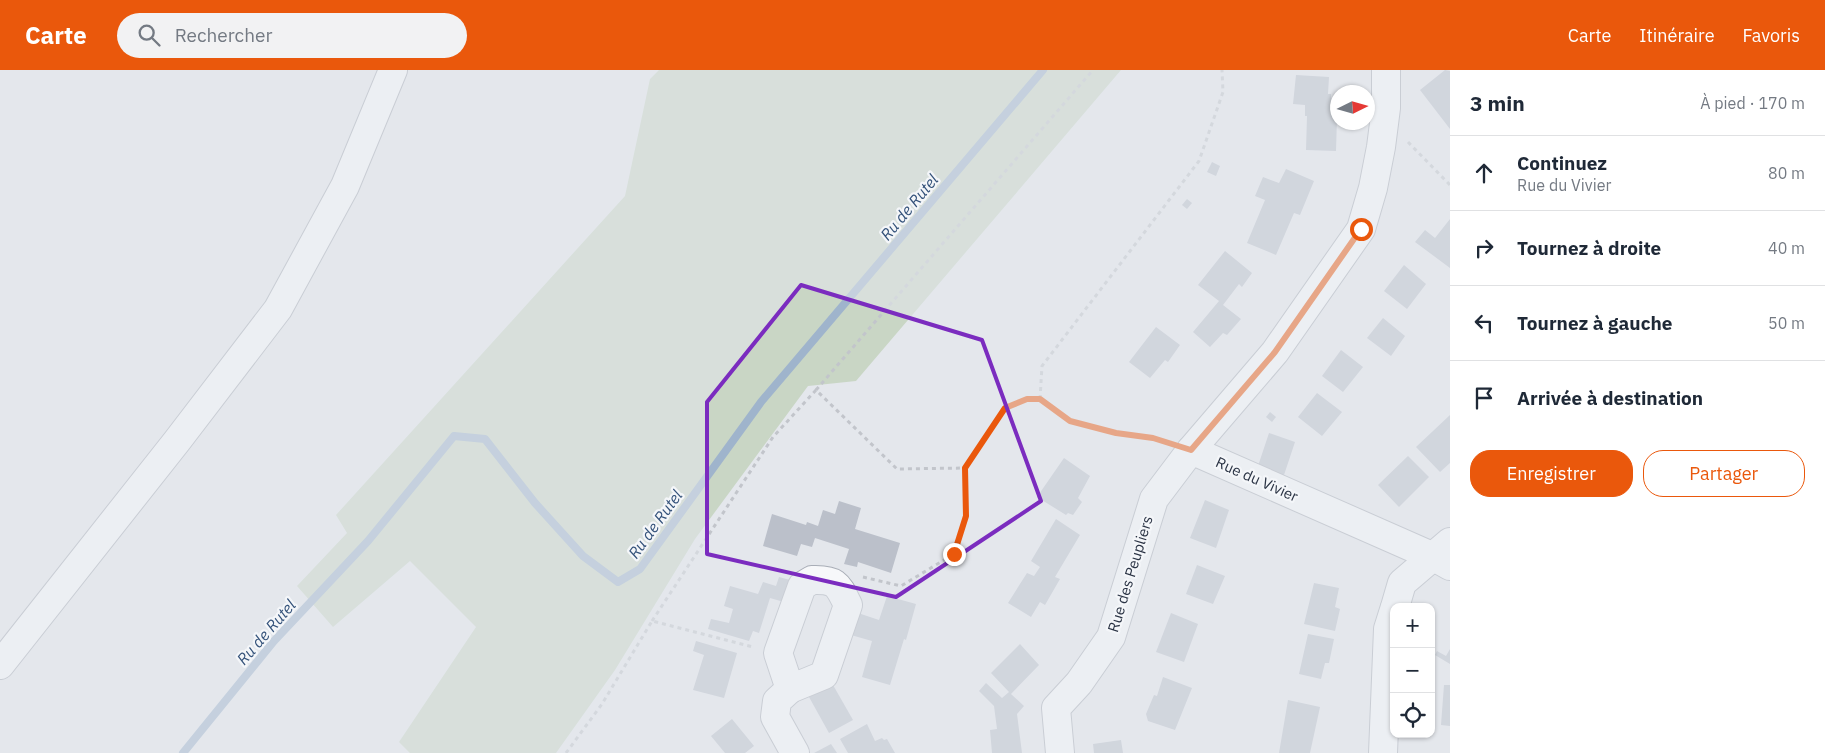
<!DOCTYPE html>
<html lang="fr">
<meta charset="utf-8">
<style>
body{margin:0;font-family:"IBM Plex Sans",sans-serif;background:#f2f2f3;color:#1f2937}
.controls{position:absolute;right:15px;bottom:15px;display:grid;overflow:hidden;border-radius:10px;box-shadow:0 1px 4px #0004}
.controls button{width:45px;height:45px;display:grid;place-items:center;padding:0;border:0;border-bottom:1px solid #e0e1e3;background:#fff;color:#1f2937;font:25px sans-serif}
.compass{position:absolute;left:1330px;top:15px;width:45px;height:45px;border-radius:50%;background:#fff;box-shadow:0 1px 4px #0004;rotate:85deg}
.stop{position:absolute;width:15px;height:15px;margin:-11px;border:4px solid #ea580c;border-radius:50%;background:#fff}
.stop.end{background:#ea580c;border-color:#fff;box-shadow:0 1px 5px #0008}
.list{margin:0;padding:0;list-style:none}
h2{display:flex;justify-content:space-between;align-items:center;height:65px;margin:0;padding:0 20px;font-size:21px}
h2 small{font-size:16px;font-weight:400;color:#747a83}
.list li{display:grid;grid-template-columns:32px 1fr auto;gap:15px;align-items:center;box-sizing:border-box;height:75px;padding:0 20px;border-top:1px solid #e0e1e3}
.list b{display:block;font-size:19px;white-space:nowrap}
.list p{margin:0;font-size:16px;white-space:nowrap;color:#747a83}
.list em{font-size:16px;font-style:normal;color:#747a83}
.actions{display:flex;gap:10px;padding:15px 20px}
.actions a{flex:1;padding:11px 0;border:1px solid #ea580c;border-radius:20px;text-align:center;font-size:18px;color:#ea580c}
.actions .main{background:#ea580c;color:#fff}
.icon{flex:none;width:28px;height:28px;fill:none;stroke:currentColor;stroke-width:2;stroke-linecap:round;stroke-linejoin:round}
.map{position:relative;flex:none;width:1450px;height:683px;overflow:hidden}
header{display:flex;align-items:center;gap:30px;box-sizing:border-box;height:70px;padding:0 25px;background:#ea580c;color:#fff}
header strong{font-size:24px}
nav{display:flex;gap:28px;margin-inline-start:auto;font-size:18px}
.search{width:350px;height:45px;background:#f2f2f3;display:flex;align-items:center;gap:12px;box-sizing:border-box;padding:0 18px;border-radius:28px;color:#747a83;font-size:19px}
main{display:flex}
aside{flex:1;background:#fff}
.map>svg:first-child{display:block}
.green{fill:#c9d6c5}
.lines{fill:none;stroke-linecap:round;stroke-linejoin:round}
.stream{stroke:#9fb4cc;stroke-width:8}
.building{fill:#bbc0ca}
.minor-casing{stroke:#a9aeb7;stroke-width:30}
.tertiary-casing{stroke:#a9aeb7;stroke-width:30}
.path{stroke:#c2c5cb;stroke-width:3;stroke-dasharray:4 4;stroke-linecap:butt}
.minor{stroke:#f7f8fa;stroke-width:28}
.tertiary{stroke:#f7f8fa;stroke-width:28}
.route{stroke:#ea580c;stroke-width:6}
.marked{fill:none;stroke:#7b2cbf;stroke-width:4;stroke-linejoin:round}
.labels{text-anchor:middle;dominant-baseline:central;stroke-width:4.5;stroke-linejoin:round;paint-order:stroke}
.street-label{font-size:15px;fill:#2b3445;stroke:#f4f6f9}
.water-label{font-size:16px;font-style:italic;fill:#34527a;stroke:#f4f6f9}
</style>
<header>
<strong>Carte</strong>
<div class="search"><svg class="icon" aria-label="search" viewBox="0 0 24 24"><circle cx="10" cy="10" r="6"/><path d="M15 15l6 6"/></svg>Rechercher</div>
<nav><a>Carte</a><a>Itinéraire</a><a>Favoris</a></nav>
</header>
<main>
<div class="map">
<svg width="1450" height="683" viewBox="0 0 1450 683">
<rect width="100%" height="100%" fill="#e4e7ec"/>
<polygon class="green" points="659,0 1121,0 856,311 808,316 695,469 615,600 556,683 410,683 399,672 476,557 410,491 333,557 297,516 347,463 336,445 625,126 650,9"/>
<g class="lines">
<polyline class="stream" points="183,683 274,571 368,471 454,366 485,369 535,433 583,486 618,512 640,499 761,332 1043,0"/>
</g>
<g class="building">
<polygon points="1445,0 1450,1 1450,59 1420,20"/>
<polygon points="1296,5 1329,7 1328,24 1331,24 1331,36 1334,36 1334,48 1337,48 1336,81 1306,80 1307,46 1305,46 1305,35 1293,34"/>
<polygon points="1212,92 1220,96 1216,106 1207,102"/>
<polygon points="1286,99 1314,111 1300,145 1294,143 1276,185 1247,173 1265,130 1255,126 1263,107 1279,113"/>
<polygon points="1187,129 1192,133 1187,139 1182,135"/>
<polygon points="1450,149 1450,198 1415,172 1425,160 1435,168"/>
<polygon points="1225,181 1252,203 1242,217 1239,214 1223,235 1241,249 1227,265 1223,263 1210,277 1193,262 1219,231 1198,215"/>
<polygon points="1404,195 1426,214 1407,239 1384,221"/>
<polygon points="1383,248 1405,266 1391,286 1367,268"/>
<polygon points="1156,257 1180,275 1168,292 1165,290 1150,308 1129,292"/>
<polygon points="1341,280 1363,297 1343,322 1322,306"/>
<polygon points="1317,323 1342,342 1322,366 1298,347"/>
<polygon points="1270,342 1276,347 1272,352 1266,347"/>
<polygon points="1450,345 1450,393 1440,402 1416,377"/>
<polygon points="1269,363 1295,372 1284,405 1258,396"/>
<polygon points="1408,386 1429,407 1399,437 1378,415"/>
<polygon points="1064,388 1090,406 1078,428 1082,432 1073,445 1068,443 1066,445 1037,427"/>
<polygon points="1205,430 1229,440 1216,478 1190,468"/>
<polygon points="839,431 861,438 855,459 900,473 891,503 858,492 857,497 844,494 849,479 815,468 812,477 801,474 797,486 763,476 772,444 806,455 807,452 818,456 823,440 835,444"/>
<polygon points="1056,449 1080,465 1055,507 1060,509 1045,535 1040,532 1031,547 1008,533 1027,503 1034,506 1040,497 1031,491"/>
<polygon points="1197,495 1225,506 1213,534 1186,524"/>
<polygon points="779,507 790,510 784,532 770,528 759,563 753,561 749,571 708,559 711,549 729,553 733,539 724,536 730,516 758,524 763,512 776,516"/>
<polygon points="1314,513 1339,518 1335,537 1340,539 1335,561 1304,554"/>
<polygon points="887,526 916,534 906,570 904,569 890,615 862,607 872,571 851,565 858,543 879,550"/>
<polygon points="1171,543 1198,554 1184,592 1156,582"/>
<polygon points="1308,564 1334,569 1329,593 1325,593 1321,609 1299,604"/>
<polygon points="696,571 737,583 724,628 693,620 704,585 693,581"/>
<polygon points="1020,574 1039,595 1011,624 1024,636 1017,644 1022,683 992,683 990,660 997,659 994,636 979,621 986,613 1002,628 1009,622 991,603"/>
<polygon points="1450,579 1450,594 1435,585 1437,581 1446,586"/>
<polygon points="1163,607 1192,618 1175,660 1148,651 1146,644 1154,625 1157,626"/>
<polygon points="833,615 853,650 829,663 809,627"/>
<polygon points="1444,615 1450,615 1450,656 1441,655"/>
<polygon points="1288,630 1320,637 1310,683 1279,683"/>
<polygon points="732,649 754,676 745,683 725,683 711,666"/>
<polygon points="867,654 875,671 882,668 884,670 887,669 895,683 848,683 840,669"/>
<polygon points="1121,670 1123,683 1094,683 1093,674"/>
<polygon points="831,674 837,683 814,683"/>
</g>
<g class="lines">
<defs>
<g id="minor">
<polyline points="1191,380 1434,487 1450,496"/>
<path d="M812,510C837,509 838,515 848,535L824,605L790,619L778,583L802,516Z"/>
<polyline points="1395,537 1402,513 1450,472"/>
<polyline points="790,619 777,631 775,647 795,683"/>
<polyline points="1060,683 1056,638 1079,613 1111,567 1154,429 1191,380 1275,282 1361,159 1373,118 1381,77 1386,38 1386,0"/>
<polyline points="1383,683 1388,559 1394,540"/>
</g>
<polyline id="tertiary" points="0,595 177,371 278,239 345,116 393,0"/>
</defs>
<use href="#minor" class="minor-casing"/>
<use href="#tertiary" class="tertiary-casing"/>
<g class="path">
<polyline points="1408,72 1450,115"/>
<polyline points="816,320 1093,0"/>
<polyline points="1040,329 1042,296 1199,91 1223,22 1222,0"/>
<polyline points="863,507 901,516 954,484 966,447 965,398 1005,338 1027,329 1040,329 1070,351 1116,363 1153,368 1166,372"/>
<polyline points="652,551 773,367 816,320 897,399 965,398"/>
<polyline points="566,683 602,634 652,551 753,577"/>
</g>
<use href="#minor" class="minor"/>
<use href="#tertiary" class="tertiary"/>
</g>
<g class="lines">
<polyline class="route" points="954,484 966,446 965,398 1005,338 1027,329 1040,329 1070,351 1116,363 1153,368 1191,380 1275,282 1361,159"/>
</g>
<path d="M0 0H1450V683H0ZM801,215L982,270L1041,431L896,527L707,484V332Z" fill="#e4e7ec" fill-opacity=".55" fill-rule="evenodd"/>
<path class="marked" d="M801,215L982,270L1041,431L896,527L707,484V332Z"/>
<g class="labels">
<g class="street-label">
<text transform="translate(1257 409) rotate(24)">Rue du Vivier</text>
<text transform="translate(1130 504) rotate(-73)">Rue des Peupliers</text>
</g>
<g class="water-label">
<text transform="translate(909 137) rotate(-50)">Ru de Rutel</text>
<text transform="translate(655 454) rotate(-54)">Ru de Rutel</text>
<text transform="translate(266 562) rotate(-49)">Ru de Rutel</text>
</g>
</g>
</svg>
<div class="controls">
<button>+</button>
<button>−</button>
<button><svg class="icon" aria-label="locate" viewBox="0 0 24 24"><circle cx="12" cy="12" r="6"/><path d="M12 2v4M12 18v4M2 12h4M18 12h4"/></svg></button>
</div>
<svg class="compass" viewBox="-18 -18 36 36"><path d="M0-13l5 13h-10z" fill="#e53935"/><path d="M0 13l5-13h-10z" fill="#747a83"/></svg>
<div class="stop" style="left:1361px;top:159px"></div>
<div class="stop end" style="left:954px;top:484px"></div>
</div>
<aside>
<h2>3 min<small>À pied · 170 m</small></h2>
<ul class="list">
<li><svg class="icon" aria-label="ahead" viewBox="0 0 24 24"><path d="M12 20V5M6 11l6-6 6 6"/></svg><div><b>Continuez</b><p>Rue du Vivier</p></div><em>80 m</em></li>
<li><svg class="icon" aria-label="right" viewBox="0 0 24 24"><path d="M7 20v-9h11M14 6l5 5-5 5"/></svg><div><b>Tournez à droite</b></div><em>40 m</em></li>
<li><svg class="icon" aria-label="left" viewBox="0 0 24 24"><path d="M17 20v-9H6M10 6l-5 5 5 5"/></svg><div><b>Tournez à gauche</b></div><em>50 m</em></li>
<li><svg class="icon" aria-label="arrive" viewBox="0 0 24 24"><path d="M6 21V4h12l-3 4 3 4H6"/></svg><div><b>Arrivée à destination</b></div></li>
</ul>
<div class="actions"><a class="main">Enregistrer</a><a>Partager</a></div>
</aside>
</main>
